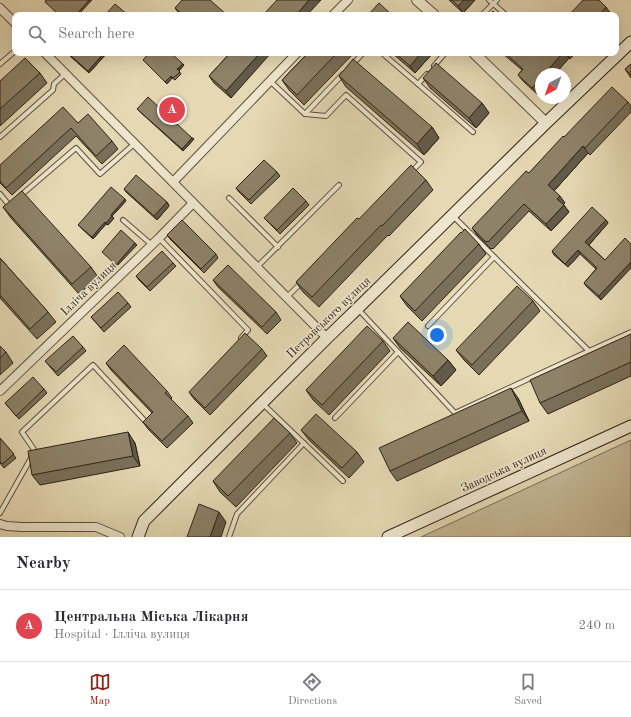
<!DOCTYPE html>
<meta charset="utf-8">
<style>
body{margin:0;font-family:"Old Standard TT",serif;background:#f2f2f3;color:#2b2b33}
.compass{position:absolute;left:535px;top:68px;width:36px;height:36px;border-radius:50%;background:#fff;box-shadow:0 4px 16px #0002;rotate:221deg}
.you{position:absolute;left:437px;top:335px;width:14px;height:14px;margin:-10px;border:3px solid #fff;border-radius:50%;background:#1a73e8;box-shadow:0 0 0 6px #1a73e833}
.badge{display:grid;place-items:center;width:26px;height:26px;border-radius:50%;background:#8f2418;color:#fff;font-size:13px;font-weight:700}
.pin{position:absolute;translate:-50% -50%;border:2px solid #fff;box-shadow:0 1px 4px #0006}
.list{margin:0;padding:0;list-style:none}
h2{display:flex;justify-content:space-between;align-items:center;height:52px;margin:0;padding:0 16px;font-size:17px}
h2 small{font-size:13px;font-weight:400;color:#7c7c81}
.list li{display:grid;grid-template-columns:26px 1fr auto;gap:12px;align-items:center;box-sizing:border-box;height:72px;padding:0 16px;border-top:1px solid #e1e1e2}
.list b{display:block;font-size:15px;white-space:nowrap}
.list p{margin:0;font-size:13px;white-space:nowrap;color:#7c7c81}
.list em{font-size:13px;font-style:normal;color:#7c7c81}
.icon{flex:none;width:22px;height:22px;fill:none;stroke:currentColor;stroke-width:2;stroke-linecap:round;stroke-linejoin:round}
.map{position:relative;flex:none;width:631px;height:537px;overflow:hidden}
.search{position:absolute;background:#fff;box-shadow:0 4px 16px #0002;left:12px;right:12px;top:12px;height:44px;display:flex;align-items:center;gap:10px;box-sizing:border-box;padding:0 14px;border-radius:8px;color:#7c7c81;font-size:15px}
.sheet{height:124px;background:#fff}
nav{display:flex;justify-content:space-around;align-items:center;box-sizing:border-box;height:56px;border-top:1px solid #e1e1e2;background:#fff;font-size:11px;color:#7c7c81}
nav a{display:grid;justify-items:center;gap:2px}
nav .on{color:#8f2418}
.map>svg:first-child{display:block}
.green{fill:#c6ba99;stroke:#7b6e58}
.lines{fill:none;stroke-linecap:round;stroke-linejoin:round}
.service-casing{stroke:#5d503f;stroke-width:6}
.minor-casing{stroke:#5d503f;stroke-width:10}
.tertiary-casing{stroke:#5d503f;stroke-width:12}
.secondary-casing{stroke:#302318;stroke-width:13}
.service{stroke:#eee6ce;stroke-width:4}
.minor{stroke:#eee6ce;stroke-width:8}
.tertiary{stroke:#eee6ce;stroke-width:10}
.secondary{stroke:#eee6ce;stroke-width:11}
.wall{fill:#7a705a;stroke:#302318}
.shaded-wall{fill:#635b4a;stroke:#302318}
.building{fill:#8e8269;stroke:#302318}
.labels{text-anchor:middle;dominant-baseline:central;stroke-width:3;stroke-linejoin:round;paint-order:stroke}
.street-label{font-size:12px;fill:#302318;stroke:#eee6ce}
</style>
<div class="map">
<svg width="631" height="537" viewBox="0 0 631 537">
<rect width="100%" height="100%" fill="#e5d9b4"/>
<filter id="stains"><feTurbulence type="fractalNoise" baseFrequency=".005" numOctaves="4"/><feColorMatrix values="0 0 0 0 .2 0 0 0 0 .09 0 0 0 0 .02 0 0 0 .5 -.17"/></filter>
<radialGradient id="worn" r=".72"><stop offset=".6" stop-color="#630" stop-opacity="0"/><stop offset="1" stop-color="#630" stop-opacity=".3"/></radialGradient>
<polygon class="green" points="631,440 631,537 421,537"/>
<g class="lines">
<defs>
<g id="service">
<polyline points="489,0 506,15"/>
<polyline points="482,15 497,0"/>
<polyline points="382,53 418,84 427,74"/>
<polyline points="0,64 15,51"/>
<polyline points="352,65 363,53"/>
<polyline points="434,66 445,53"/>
<polyline points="270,81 305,114 343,74"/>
<polyline points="418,84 473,132"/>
<polyline points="305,114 326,116 346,95 421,162 411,172"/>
<polyline points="0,137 53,90 54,84 65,74"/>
<polyline points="0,194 9,205 10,205"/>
<polyline points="20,196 76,148 100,174 134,144"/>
<polyline points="229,198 278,247"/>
<polyline points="123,220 152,245"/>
<polyline points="159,238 248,330 241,338"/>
<polyline points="257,267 339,185"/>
<polyline points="287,297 302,282"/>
<polyline points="358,309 455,413 589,351 452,215"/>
<polyline points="428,326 494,257"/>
<polyline points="589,351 631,332"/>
<polyline points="263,404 343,481"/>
<polyline points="335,418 398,352"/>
<polyline points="0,513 35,451 22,432 93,365 145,421"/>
<polyline points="229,537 237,514 304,443"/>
</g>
<g id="minor">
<polyline points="0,8 15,23"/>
<polyline points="333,15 348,0"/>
<polyline points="45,53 327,338"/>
<polyline points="173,182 297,53"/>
<polyline points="0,391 159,238 193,203"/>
<polyline points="0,524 7,526 22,527 96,527 120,537"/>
</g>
<g id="tertiary">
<polyline points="417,0 434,15"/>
<polyline points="474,53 546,123"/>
</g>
<g id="secondary">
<polyline points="138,537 144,521 327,338 357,309 546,123 631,42"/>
<polyline points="388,537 631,426"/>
</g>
</defs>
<use href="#service" class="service-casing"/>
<use href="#minor" class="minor-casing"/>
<use href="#tertiary" class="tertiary-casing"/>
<use href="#secondary" class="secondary-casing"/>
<use href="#service" class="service"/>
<use href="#minor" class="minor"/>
<use href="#tertiary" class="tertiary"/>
<use href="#secondary" class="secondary"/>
</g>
<g class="wall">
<polygon points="449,0 475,0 463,13"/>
<polygon points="175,8 227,15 181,15 178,12"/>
<polygon points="107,53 89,73 71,57 70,55"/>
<polygon points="230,53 231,98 214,83 209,76"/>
<polygon points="308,53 354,53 304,105 289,90 282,80"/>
<polygon points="392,53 431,53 432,54 415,73"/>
<polygon points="502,53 575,53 570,59 569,58 555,74 541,74 537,94 523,81 518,75 522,70"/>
<polygon points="143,60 184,65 179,71 181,74 175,80 172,78 167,84"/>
<polygon points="631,64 631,78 625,69"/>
<polygon points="40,73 47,83 0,126 0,81"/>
<polygon points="339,76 432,127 439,138 424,155 346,87"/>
<polygon points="423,78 482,103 489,113 476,128 430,88"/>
<polygon points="628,102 631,106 631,112 590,155 588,153 554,191 565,203 563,204 569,212 551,231 529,211 493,249 492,248 491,249 477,235 472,228 529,173 564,137"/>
<polygon points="137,109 194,139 183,151 139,111"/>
<polygon points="78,123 112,141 118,149 102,164 76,136 12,195 0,183 0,165"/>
<polygon points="277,172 280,176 251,204 239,192 236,188"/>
<polygon points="426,180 433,190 389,236 388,235 319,307 303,292 296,282 359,219"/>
<polygon points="124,189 167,202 169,206 157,220 126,192"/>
<polygon points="126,201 112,216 114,218 108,225 106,224 93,239 80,227 78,225"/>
<polygon points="306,201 309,205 280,234 264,218"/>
<polygon points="3,207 91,267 98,277 79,294 11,218"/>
<polygon points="606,220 608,223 589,245 605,260 601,300 586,286 584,283 596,269 580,254 568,267 554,255 552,251"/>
<polygon points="167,235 216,254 218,258 204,273 170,239"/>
<polygon points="479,244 486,254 422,321 407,306 400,296"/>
<polygon points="0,258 48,312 56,322 37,339 0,298"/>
<polygon points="173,263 176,266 150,291 139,280 136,276"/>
<polygon points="213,280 276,312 281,320 267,334 218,287"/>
<polygon points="533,301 540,311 479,375 464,360 456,350"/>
<polygon points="128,303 131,307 104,332 91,317"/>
<polygon points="631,334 631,376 548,414 540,403"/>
<polygon points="393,338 448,360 456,370 441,386 400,348"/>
<polygon points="383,341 390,351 329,415 313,400 306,390"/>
<polygon points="0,346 6,352 13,363 0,375"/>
<polygon points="83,347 86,351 58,376 45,361"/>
<polygon points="262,349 267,356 210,415 194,399 189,392"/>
<polygon points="106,363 167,391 172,398 171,399 188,416 193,423 167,448 148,429 143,422 152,413 111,370"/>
<polygon points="44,389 47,393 19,419 5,403"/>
<polygon points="518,398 529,421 397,481 390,471"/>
<polygon points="301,430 357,452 364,462 349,478 309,440"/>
<polygon points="290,433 297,443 236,507 220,492 213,481"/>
<polygon points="0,438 16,458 4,468 0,463"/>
<polygon points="135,443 140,466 40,485 32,475"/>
</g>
<g class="shaded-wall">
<polygon points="89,0 92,0 78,15 76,15"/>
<polygon points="309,0 321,0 307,15 296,15"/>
<polygon points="464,0 475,0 463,13 458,6"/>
<polygon points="606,7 611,14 610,15 599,15"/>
<polygon points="104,53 107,53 89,73 88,71"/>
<polygon points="260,53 271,53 231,98 226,91"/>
<polygon points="421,53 431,53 432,54 415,73 410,66"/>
<polygon points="563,53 565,53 569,58 555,74 544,74"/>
<polygon points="566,53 575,53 570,59"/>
<polygon points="183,64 184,65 178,71 177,69"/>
<polygon points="171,76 172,78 167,84 165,82"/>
<polygon points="541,78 541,90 537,94 532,88"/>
<polygon points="482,103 489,113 476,128 469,118"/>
<polygon points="432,127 439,138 424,155 417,144"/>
<polygon points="192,138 194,139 183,151 182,149"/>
<polygon points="583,146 588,153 553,192 548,185"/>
<polygon points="560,196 565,203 562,206 557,199"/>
<polygon points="125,199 126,201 112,216 114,218 108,225 106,223 111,215"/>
<polygon points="167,202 169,206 157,220 154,216"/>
<polygon points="564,205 569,212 551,231 546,224"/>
<polygon points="606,220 608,223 588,246 585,242"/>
<polygon points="105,222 106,224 93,239 92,237"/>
<polygon points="135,243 137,245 117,266 116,265"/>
<polygon points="578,250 580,254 568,267 565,264"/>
<polygon points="631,262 631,268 601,300 599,296"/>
<polygon points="448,360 456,370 441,386 433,376"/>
<polygon points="511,388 518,398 529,421 522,411"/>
<polygon points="128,432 135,443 140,466 133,456"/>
<polygon points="219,512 226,522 221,537 210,537"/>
</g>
<g class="building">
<polygon points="46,0 89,0 76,15 59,15 45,2"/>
<polygon points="182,0 210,0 227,15 183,15 175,8"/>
<polygon points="277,0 309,0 296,15 263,15"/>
<polygon points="452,0 464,0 458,6"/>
<polygon points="583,0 599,0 606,7 599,15 569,15"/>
<polygon points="379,3 392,15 368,15"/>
<polygon points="115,4 128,15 105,15"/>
<polygon points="493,11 497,15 489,15"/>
<polygon points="72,53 104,53 88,71 70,55"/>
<polygon points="149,53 171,53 183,64 177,69 180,72 173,78 171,76 165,82 143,60"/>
<polygon points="230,53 260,53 226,91 209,76"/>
<polygon points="308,53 337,53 297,95 282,80"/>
<polygon points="395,53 421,53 410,66"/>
<polygon points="505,53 563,53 544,74 541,74 541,78 532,88 518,75 523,69"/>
<polygon points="25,58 40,73 0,109 0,81"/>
<polygon points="353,59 432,127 417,144 339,76"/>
<polygon points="436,63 482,103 469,118 423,78"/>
<polygon points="631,64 631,75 625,69"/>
<polygon points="612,87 628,102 585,148 583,146 548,185 560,196 557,199 564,205 546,224 524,204 488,242 487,241 486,242 472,228 526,171 529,173 563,136 564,137"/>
<polygon points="148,97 192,138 182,149 137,109"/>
<polygon points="63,107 78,123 88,114 112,141 96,156 71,128 6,188 0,181 0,165"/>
<polygon points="264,160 277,172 249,200 236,188"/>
<polygon points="411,165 426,180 382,226 381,225 312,297 296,282 357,218 359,219"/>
<polygon points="136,175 167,202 154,216 124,189"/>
<polygon points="111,187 125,199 111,215 112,216 106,223 105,222 92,237 78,225"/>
<polygon points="293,188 306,201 277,230 264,218"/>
<polygon points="22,191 91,267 72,284 3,207"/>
<polygon points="592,207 606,220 585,242 605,260 625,238 631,244 631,262 599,296 584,283 597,268 578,250 565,264 552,251"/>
<polygon points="182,220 216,254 201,269 167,235"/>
<polygon points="465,229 479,244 415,311 400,296 461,232 461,233"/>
<polygon points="121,230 135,243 116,265 102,252"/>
<polygon points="162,251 173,263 147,287 136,276"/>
<polygon points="0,258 48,312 30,329 0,295"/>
<polygon points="228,265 276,312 262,327 213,280"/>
<polygon points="517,286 533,301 472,365 456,350"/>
<polygon points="118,292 128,303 101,328 91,317"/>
<polygon points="408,322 448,360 433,376 393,338"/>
<polygon points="367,326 383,341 322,405 306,390"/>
<polygon points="245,333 262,349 205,408 189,392"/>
<polygon points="631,334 631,362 540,403 530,380"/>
<polygon points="73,336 83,347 56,372 45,361"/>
<polygon points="124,345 167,391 165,393 188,416 162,441 143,422 153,412 106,363"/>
<polygon points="0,346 6,352 0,358"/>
<polygon points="33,377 44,389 16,416 5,403"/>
<polygon points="511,388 522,411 390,471 379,448"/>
<polygon points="316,414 357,452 342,468 301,430"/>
<polygon points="274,418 290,433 228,496 213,481"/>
<polygon points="128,432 133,456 32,475 28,451"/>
<polygon points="0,438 14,454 2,464 0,462"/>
<polygon points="199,504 219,512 210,537 187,537"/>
</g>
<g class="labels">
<g class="street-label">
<text transform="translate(89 289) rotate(-44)">Ілліча вулиця</text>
<text transform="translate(329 318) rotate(-44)">Петровського вулиця</text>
<text transform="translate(504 470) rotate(-25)">Заводська вулиця</text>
</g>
</g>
<rect width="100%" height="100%" filter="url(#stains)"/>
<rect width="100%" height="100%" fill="url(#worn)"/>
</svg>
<svg class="compass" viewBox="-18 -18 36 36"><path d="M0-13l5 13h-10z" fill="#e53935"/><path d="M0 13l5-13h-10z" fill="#7c7c81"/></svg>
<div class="you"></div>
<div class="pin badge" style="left:172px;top:110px;background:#e0444e">A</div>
<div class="search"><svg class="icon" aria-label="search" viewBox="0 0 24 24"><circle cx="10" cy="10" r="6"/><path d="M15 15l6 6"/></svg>Search here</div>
</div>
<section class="sheet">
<h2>Nearby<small></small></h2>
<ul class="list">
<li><span class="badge" style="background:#e0444e">A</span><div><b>Центральна Міська Лікарня</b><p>Hospital · Ілліча вулиця</p></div><em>240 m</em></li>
</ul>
</section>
<nav>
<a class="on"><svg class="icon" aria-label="map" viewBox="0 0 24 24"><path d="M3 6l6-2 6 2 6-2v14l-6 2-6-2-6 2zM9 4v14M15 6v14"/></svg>Map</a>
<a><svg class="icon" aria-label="directions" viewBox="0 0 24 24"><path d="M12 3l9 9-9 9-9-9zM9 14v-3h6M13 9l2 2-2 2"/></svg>Directions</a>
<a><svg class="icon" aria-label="saved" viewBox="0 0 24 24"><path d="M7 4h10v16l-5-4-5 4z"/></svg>Saved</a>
</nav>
